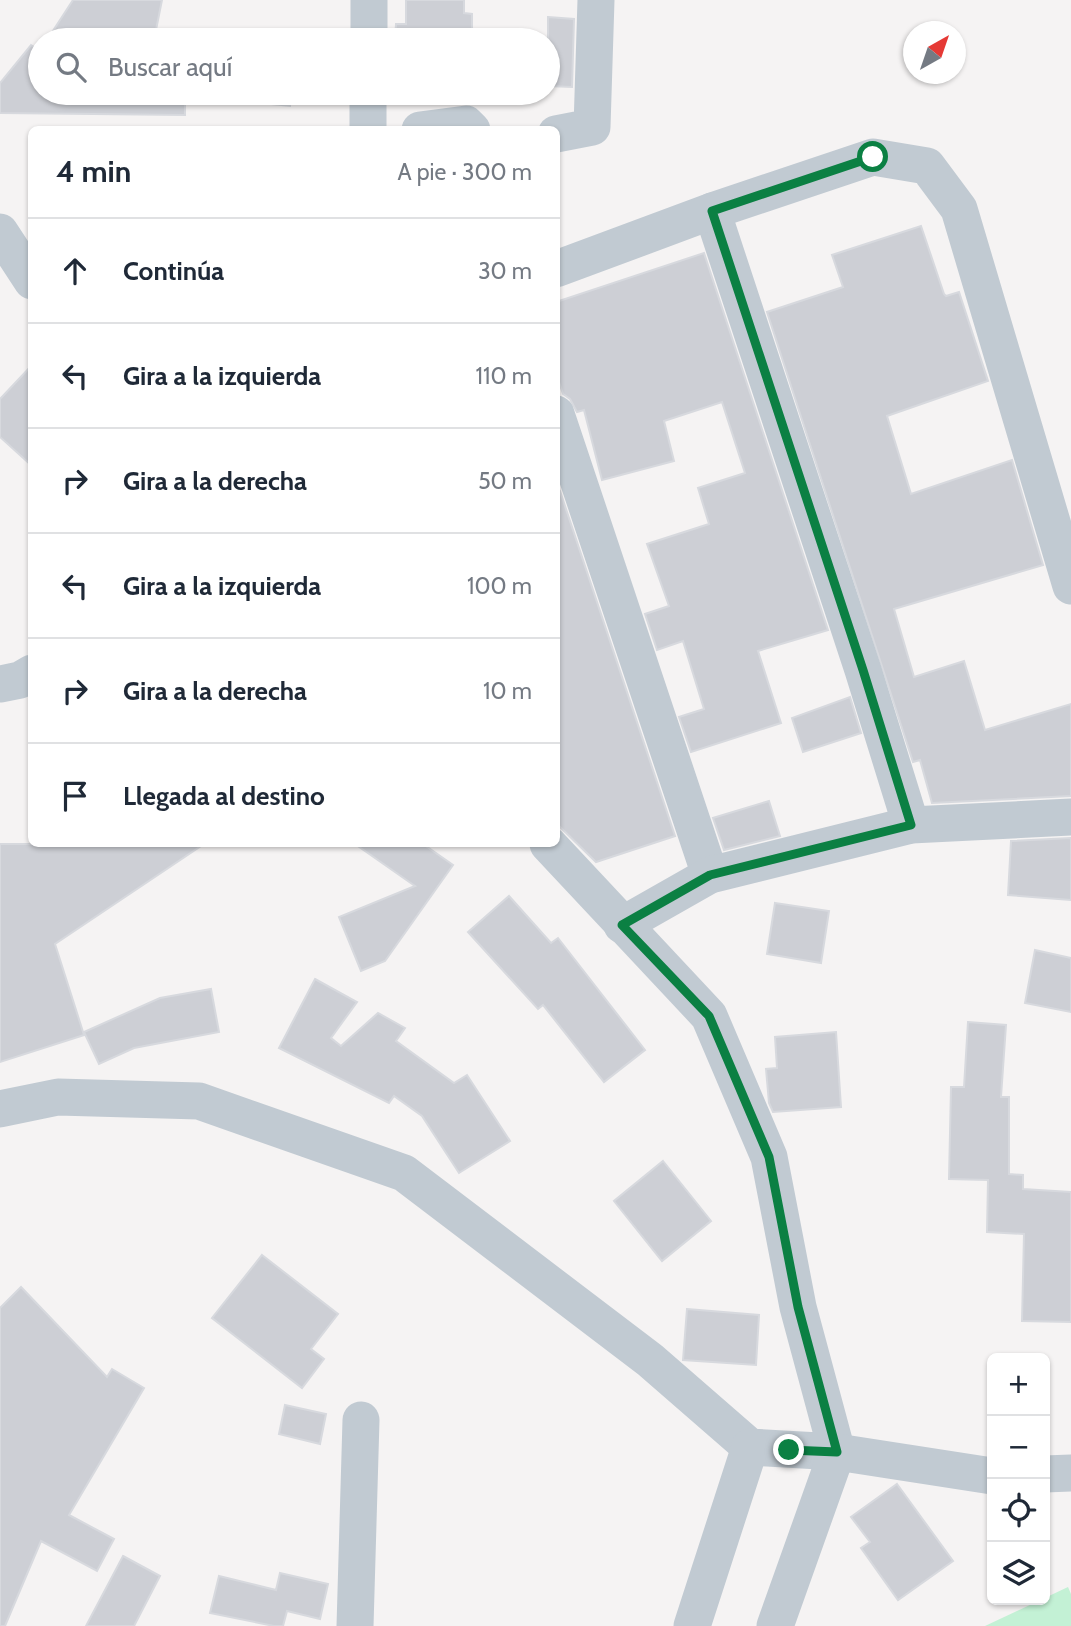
<!DOCTYPE html>
<html lang="es">
<meta charset="utf-8">
<style>
body{margin:0;font-family:Cabin,sans-serif;background:#f6f6f7;color:#1f2937}
.controls{position:absolute;right:21px;bottom:21px;display:grid;overflow:hidden;border-radius:10px;box-shadow:0 2px 5px #0004}
.controls button{width:63px;height:63px;display:grid;place-items:center;padding:0;border:0;border-bottom:2px solid #e0e1e3;background:#fff;color:#1f2937;font:35px sans-serif}
.compass{position:absolute;left:903px;top:21px;width:63px;height:63px;border-radius:50%;background:#fff;box-shadow:0 2px 5px #0004;rotate:40deg}
.stop{position:absolute;width:21px;height:21px;margin:-16px;border:5px solid #0b8043;border-radius:50%;background:#fff}
.stop.end{background:#0b8043;border-color:#fff;box-shadow:0 2px 7px #0008}
.list{margin:0;padding:0;list-style:none}
h2{display:flex;justify-content:space-between;align-items:center;height:91px;margin:0;padding:0 28px;font-size:30px}
h2 small{font-size:23px;font-weight:400;color:#747a83}
.list li{display:grid;grid-template-columns:46px 1fr auto;gap:21px;align-items:center;box-sizing:border-box;height:105px;padding:0 28px;border-top:2px solid #e0e1e3}
.list b{display:block;font-size:26px;white-space:nowrap}
.list em{font-size:23px;font-style:normal;color:#747a83}
.icon{flex:none;width:38px;height:38px;fill:none;stroke:currentColor;stroke-width:2;stroke-linecap:round;stroke-linejoin:round}
.map{position:relative;flex:none;width:1071px;height:1626px;overflow:hidden}
.search{position:absolute;background:#fff;box-shadow:0 2px 5px #0004;left:28px;top:28px;width:532px;height:77px;display:flex;align-items:center;gap:18px;box-sizing:border-box;padding:0 24px;border-radius:38px;color:#747a83;font-size:26px}
.panel{position:absolute;background:#fff;box-shadow:0 2px 5px #0004;left:28px;top:126px;width:532px;height:721px;border-radius:10px}
.map>svg:first-child{display:block}
.green{fill:#c3f1d5}
.building{fill:#cdcfd5;stroke:#d7d9de;stroke-width:2}
.lines{fill:none;stroke-linecap:round;stroke-linejoin:round}
.minor{stroke:#c1cad2;stroke-width:37}
.route{stroke:#0b8043;stroke-width:9}
</style>
<div class="map">
<svg width="1071" height="1626" viewBox="0 0 1071 1626">
<rect width="100%" height="100%" fill="#f5f3f3"/>
<polygon class="green" points="1068,1587 1071,1594 1071,1626 985,1626"/>
<g class="building">
<polygon points="73,0 162,0 156,30 228,38 228,34 290,40 47,40"/>
<polygon points="406,0 464,0 464,13 472,14 472,40 395,40 396,24 406,24"/>
<polygon points="548,17 574,19 572,87 548,86"/>
<polygon points="31,45 40,51 40,93 291,93 290,106 185,95 185,115 0,113 0,83"/>
<polygon points="921,226 944,294 946,296 959,292 988,381 887,416 911,494 1012,460 1043,565 894,609 914,677 964,661 985,730 1071,704 1071,796 932,803 920,760 913,762 767,312 843,287 832,255"/>
<polygon points="704,253 828,630 758,651 781,723 691,752 679,717 704,709 683,641 657,650 645,614 669,606 647,544 709,524 698,488 745,473 722,402 664,421 674,461 602,480 584,410 577,412 570,399 563,394 556,373 556,302"/>
<polygon points="32,365 32,466 0,437 0,399"/>
<polygon points="560,491 675,836 596,862 556,823 556,492"/>
<polygon points="850,697 861,733 803,752 792,718"/>
<polygon points="769,801 780,836 724,850 713,818"/>
<polygon points="1071,838 1071,900 1008,895 1011,841"/>
<polygon points="0,844 204,844 55,944 84,1035 0,1062"/>
<polygon points="355,844 423,844 453,865 385,961 361,971 339,917 415,886"/>
<polygon points="509,896 551,943 558,938 645,1050 604,1082 543,1005 538,1009 468,932"/>
<polygon points="775,903 829,911 821,963 767,954"/>
<polygon points="1035,950 1071,958 1071,1012 1025,1003"/>
<polygon points="315,979 357,1002 331,1038 341,1046 378,1013 405,1028 396,1041 454,1083 467,1075 510,1141 459,1173 422,1116 394,1096 389,1103 279,1048"/>
<polygon points="211,989 219,1032 134,1048 99,1064 84,1032 160,998"/>
<polygon points="968,1022 1006,1025 1001,1097 1009,1097 1009,1174 1023,1175 1023,1189 1071,1192 1071,1322 1022,1321 1024,1234 987,1232 988,1180 949,1179 951,1087 964,1087"/>
<polygon points="836,1032 841,1107 773,1112 769,1103 766,1069 777,1068 775,1037"/>
<polygon points="663,1161 711,1221 662,1261 614,1201"/>
<polygon points="262,1255 338,1314 311,1349 324,1359 302,1388 212,1318"/>
<polygon points="21,1287 107,1377 112,1369 144,1388 69,1515 114,1539 97,1571 41,1541 5,1626 0,1626 0,1308"/>
<polygon points="687,1309 759,1315 756,1365 683,1360"/>
<polygon points="285,1405 326,1414 320,1444 279,1434"/>
<polygon points="897,1484 953,1561 898,1600 861,1548 870,1542 851,1517"/>
<polygon points="123,1556 160,1576 134,1626 86,1626"/>
<polygon points="280,1573 328,1584 320,1619 287,1611 283,1626 274,1626 210,1613 219,1576 276,1590"/>
</g>
<g class="lines">
<g class="minor">
<polyline points="369,40 369,0"/>
<polyline points="368,130 368,93"/>
<polyline points="420,130 466,124 472,130"/>
<polyline points="556,134 592,127 596,0"/>
<polyline points="712,211 863,670 911,825"/>
<polyline points="0,232 32,281"/>
<polyline points="556,269 712,211 873,157 927,166 959,209 1071,586"/>
<polyline points="556,414 710,875"/>
<polyline points="0,684 20,680 32,673"/>
<polyline points="622,925 710,875 911,825 1071,817"/>
<polyline points="0,1109 58,1097 199,1101 404,1173 650,1360 750,1447 837,1452 798,1307 769,1157 709,1016 548,844"/>
<polyline points="1045,1474 1071,1473"/>
<polyline points="355,1626 361,1420"/>
<polyline points="692,1626 750,1447"/>
<polyline points="775,1626 837,1452 992,1476"/>
</g>
</g>
<g class="lines">
<polyline class="route" points="789,1450 837,1452 798,1307 769,1157 709,1016 622,925 710,875 911,825 863,670 712,211 873,157"/>
</g>
</svg>
<div class="controls">
<button>+</button>
<button>−</button>
<button><svg class="icon" aria-label="locate" viewBox="0 0 24 24"><circle cx="12" cy="12" r="6"/><path d="M12 2v4M12 18v4M2 12h4M18 12h4"/></svg></button>
<button><svg class="icon" aria-label="layers" viewBox="0 0 24 24"><path d="M12 4l9 5-9 5-9-5zM3 14l9 5 9-5"/></svg></button>
</div>
<svg class="compass" viewBox="-18 -18 36 36"><path d="M0-13l5 13h-10z" fill="#e53935"/><path d="M0 13l5-13h-10z" fill="#747a83"/></svg>
<div class="stop" style="left:873px;top:157px"></div>
<div class="stop end" style="left:789px;top:1450px"></div>
<div class="search"><svg class="icon" aria-label="search" viewBox="0 0 24 24"><circle cx="10" cy="10" r="6"/><path d="M15 15l6 6"/></svg>Buscar aquí</div>
<section class="panel">
<h2>4 min<small>A pie · 300 m</small></h2>
<ul class="list">
<li><svg class="icon" aria-label="ahead" viewBox="0 0 24 24"><path d="M12 20V5M6 11l6-6 6 6"/></svg><div><b>Continúa</b></div><em>30 m</em></li>
<li><svg class="icon" aria-label="left" viewBox="0 0 24 24"><path d="M17 20v-9H6M10 6l-5 5 5 5"/></svg><div><b>Gira a la izquierda</b></div><em>110 m</em></li>
<li><svg class="icon" aria-label="right" viewBox="0 0 24 24"><path d="M7 20v-9h11M14 6l5 5-5 5"/></svg><div><b>Gira a la derecha</b></div><em>50 m</em></li>
<li><svg class="icon" aria-label="left" viewBox="0 0 24 24"><path d="M17 20v-9H6M10 6l-5 5 5 5"/></svg><div><b>Gira a la izquierda</b></div><em>100 m</em></li>
<li><svg class="icon" aria-label="right" viewBox="0 0 24 24"><path d="M7 20v-9h11M14 6l5 5-5 5"/></svg><div><b>Gira a la derecha</b></div><em>10 m</em></li>
<li><svg class="icon" aria-label="arrive" viewBox="0 0 24 24"><path d="M6 21V4h12l-3 4 3 4H6"/></svg><div><b>Llegada al destino</b></div></li>
</ul>
</section>
</div>
